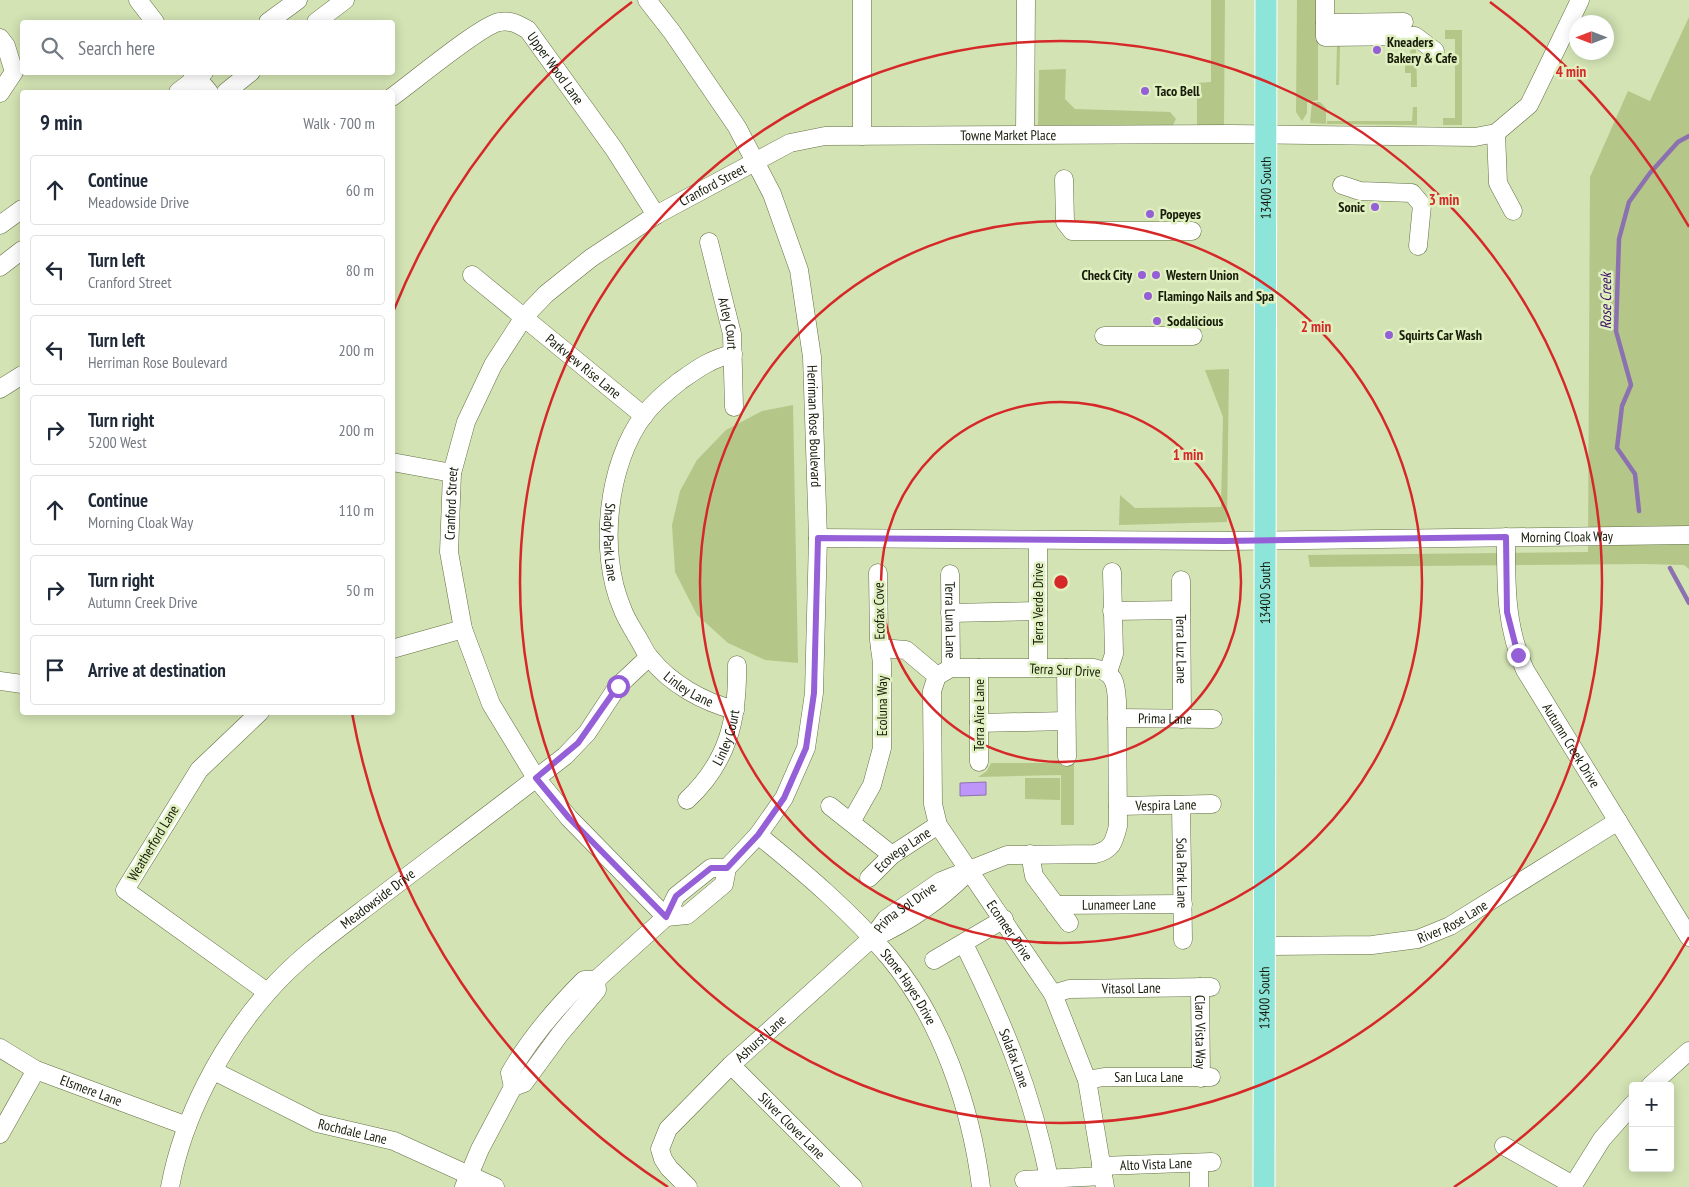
<!DOCTYPE html>
<meta charset="utf-8">
<style>
body{margin:0;font-family:"PT Sans Narrow",sans-serif;background:#f6f6f7;color:#1f2937}
.controls{position:absolute;right:15px;bottom:15px;display:grid;overflow:hidden;border-radius:5px;box-shadow:0 2px 12px #0003}
.controls button{width:45px;height:45px;display:grid;place-items:center;padding:0;border:0;border-bottom:1px solid #e0e1e3;background:#fff;color:#1f2937;font:25px sans-serif}
.compass{position:absolute;left:1569px;top:15px;width:45px;height:45px;border-radius:50%;background:#fff;box-shadow:0 2px 12px #0003;rotate:270deg}
.stop{position:absolute;width:15px;height:15px;margin:-11px;border:4px solid #955fd7;border-radius:50%;background:#fff}
.stop.end{background:#955fd7;border-color:#fff;box-shadow:0 1px 5px #0008}
.list{margin:0;padding:0;list-style:none}
h2{display:flex;justify-content:space-between;align-items:center;height:65px;margin:0;padding:0 20px;font-size:21px}
h2 small{font-size:16px;font-weight:400;color:#747a83}
.list li{display:grid;grid-template-columns:32px 1fr auto;gap:15px;align-items:center;box-sizing:border-box;height:70px;margin:0 10px 10px;padding:0 10px;border:1px solid #e0e1e3;border-radius:5px}
.list b{display:block;font-size:19px;white-space:nowrap}
.list p{margin:0;font-size:16px;white-space:nowrap;color:#747a83}
.list em{font-size:16px;font-style:normal;color:#747a83}
.icon{flex:none;width:28px;height:28px;fill:none;stroke:currentColor;stroke-width:2;stroke-linecap:round;stroke-linejoin:round}
.map{position:relative;flex:none;width:1689px;height:1187px;overflow:hidden}
.search{position:absolute;background:#fff;box-shadow:0 2px 12px #0003;left:20px;top:20px;width:375px;height:55px;display:flex;align-items:center;gap:12px;box-sizing:border-box;padding:0 18px;border-radius:5px;color:#747a83;font-size:19px}
.panel{position:absolute;background:#fff;box-shadow:0 2px 12px #0003;left:20px;top:90px;width:375px;height:625px;border-radius:5px}
.map>svg:first-child{display:block}
.green{fill:#b4c788}
.water{fill:#be95f8;stroke:#8c71b1}
.lines{fill:none;stroke-linecap:round;stroke-linejoin:round}
.stream{stroke:#8c71b1;stroke-width:4.5}
.minor-casing{stroke:#637045;stroke-width:19}
.major-casing{stroke:#fff;stroke-width:23}
.minor{stroke:#fff;stroke-width:18}
.major{stroke:#8de5d9;stroke-width:21}
.route{stroke:#955fd7;stroke-width:6}
.ring{fill:none;stroke:#d62828;stroke-width:2.5}
.poi-dot{fill:#955fd7;stroke:#e0f0c0;stroke-width:2}
.labels{text-anchor:middle;dominant-baseline:central;stroke-width:5;stroke-linejoin:round;paint-order:stroke}
.poi-label{font-size:14px;font-weight:bold;fill:#171c0a;stroke:#e0f0c0;text-anchor:start}
.street-label{font-size:14px;fill:#171c0a;stroke:#e0f0c0}
.water-label{font-size:15px;font-style:italic;fill:#3b0c64;stroke:#e0f0c0}
.centre{fill:#d62828;stroke:#e0f0c0;stroke-width:2.5}
.ring-label{font-size:15px;text-anchor:middle;font-weight:bold;fill:#d62828;stroke:#e0f0c0;stroke-width:5;stroke-linejoin:round;paint-order:stroke}
</style>
<div class="map">
<svg width="1689" height="1187" viewBox="0 0 1689 1187">
<rect width="100%" height="100%" fill="#d3e3b3"/>
<g class="green">
<polygon points="1211,0 1225,0 1224,125 1197,126 1197,83 1211,82"/>
<polygon points="1297,0 1318,0 1318,100 1307,102 1307,113 1302,121 1296,112"/>
<polygon points="1689,17 1689,569 1684,565 1645,564 1310,567 1308,555 1588,552 1590,177 1628,91 1650,101"/>
<polygon points="1445,30 1462,30 1462,125 1443,125 1443,118 1455,118 1455,39 1445,39"/>
<polygon points="1411,42 1416,47 1417,87 1411,87 1411,73 1405,73 1405,59 1410,58"/>
<polygon points="1344,44 1340,46 1339,85 1336,85 1337,45"/>
<polygon points="1066,69 1065,99 1075,109 1170,112 1176,119 1173,125 1038,125 1039,70"/>
<polygon points="1312,102 1320,102 1326,108 1326,124 1310,123"/>
<polygon points="1413,107 1417,107 1417,125 1327,124 1327,121 1412,121"/>
<polygon points="1229,369 1227,522 1119,525 1120,495 1135,508 1221,507 1223,417 1205,370"/>
<polygon points="793,405 798,663 765,660 728,643 697,615 675,572 672,525 680,491 697,460 726,430 762,411"/>
<polygon points="991,763 1074,763 1074,825 1061,825 1061,775 978,777 987,771"/>
<polygon points="1025,778 1060,778 1060,800 1025,799"/>
</g>
<polygon class="water" points="986,782 986,795 960,796 960,783"/>
<g class="lines">
<g class="stream">
<polyline points="1639,511 1635,474 1617,448 1622,406 1631,385 1616,331 1619,239 1629,202 1650,173 1678,142 1689,136"/>
<polyline points="1670,568 1689,603"/>
</g>
<defs>
<g id="minor">
<polyline points="138,0 155,22"/>
<path id="s1" d="M647,0L672,32L737,127L772,194L799,270L812,357L818,538L814,693L806,748L784,798L758,835L727,868L724,884L687,915L666,917"/>
<polyline points="1325,0 1325,23 1404,22"/>
<polyline points="268,22 298,0"/>
<polyline points="316,22 345,0"/>
<polyline points="1325,23 1325,37 1415,36 1435,51"/>
<polyline points="0,38 6,46 14,72 0,93"/>
<polyline points="192,72 209,92"/>
<polyline points="178,92 204,72"/>
<polyline points="226,92 251,72"/>
<path id="s2" d="M392,97C413,82 480,26 499,22C511,20 518,24 528,30L614,149L656,215"/>
<polyline points="1496,133 1498,183 1513,211"/>
<polyline points="1025,134 1026,0"/>
<polyline points="862,136 862,0"/>
<polyline points="1064,179 1065,222 1072,231 1192,231"/>
<polyline points="1342,185 1360,191 1412,193 1422,205 1418,246"/>
<polyline points="0,225 22,209"/>
<path id="s3" d="M709,242L732,334L734,407"/>
<polyline points="0,267 22,250"/>
<path id="s4" d="M472,275L644,416"/>
<polyline points="1104,336 1193,336"/>
<path id="s5" d="M733,354C712,358 697,369 680,381C667,391 654,402 644,415C607,464 598,552 622,608C625,617 631,626 636,635C641,642 644,651 650,658C671,684 703,702 735,710"/>
<polyline points="0,389 22,375"/>
<polyline points="392,462 452,473"/>
<path id="s6" d="M1506,537C1506,583 1505,626 1525,670L1689,937"/>
<path id="s7" d="M818,538L1225,541L1689,535"/>
<polyline points="1038,540 1038,668"/>
<path id="s8" d="M950,574L951,668"/>
<path id="s9" d="M1181,580L1182,719"/>
<polyline points="1112,611 1181,610"/>
<polyline points="950,613 1038,611"/>
<polyline points="880,648 906,650 937,676"/>
<polyline points="392,649 463,629"/>
<polyline points="979,668 979,762"/>
<polyline points="1066,668 1067,757"/>
<polyline points="1108,672 1114,654 1112,572"/>
<path id="s10" d="M937,676L932,691L933,804L938,825L1053,994L1087,1080L1105,1187"/>
<polyline points="0,681 22,684"/>
<polyline points="260,712 199,770 125,890 267,992"/>
<path id="s11" d="M1117,718L1213,719"/>
<polyline points="979,723 1066,721"/>
<path id="s12" d="M687,800C728,762 738,719 737,665"/>
<path id="s13" d="M1181,805L1183,940"/>
<polyline points="830,806 892,855"/>
<path id="s14" d="M1118,806L1212,804"/>
<polyline points="851,822 872,785 882,748 882,663 879,640 878,573"/>
<path id="s15" d="M758,835C805,873 850,911 889,957C941,1019 971,1107 981,1187"/>
<polyline points="1030,854 1034,876 1069,923"/>
<path id="s16" d="M869,878L892,855L938,825"/>
<path id="s17" d="M1055,905L1183,904"/>
<path id="s18" d="M666,917L569,818L536,778L491,704L463,629L449,552L452,473L466,422L493,365L524,317L546,294L591,258L656,215L790,143L825,136L1231,134L1475,137L1496,133L1529,105L1580,0"/>
<path d="M875,937C908,922 940,900 966,874"/>
<path id="s19" d="M964,944C1004,1024 1031,1090 1049,1178"/>
<path id="s20" d="M1265,946L1372,945L1418,939L1450,926L1618,821"/>
<polyline points="934,960 1004,919"/>
<path id="s21" d="M1200,987L1201,1078"/>
<path id="s22" d="M1053,994L1069,989L1211,987"/>
<path id="s23" d="M0,1048L36,1070L187,1126"/>
<path id="s24" d="M731,1065L853,1187"/>
<path id="s25" d="M214,1071L317,1123L394,1141L495,1187"/>
<path id="s26" d="M1087,1080L1104,1077H1211"/>
<polyline points="1650,1086 1689,1051"/>
<path d="M513,1087L510,1073C530,1038 555,1009 584,980H596L666,917L676,896L711,868H727"/>
<polyline points="0,1134 36,1070"/>
<polyline points="1504,1146 1573,1185"/>
<polyline points="1199,1164 1199,1187"/>
<path id="s27" d="M1101,1166L1212,1162"/>
<polyline points="1024,1180 1103,1176"/>
<path id="s28" d="M170,1187C183,1117 220,1047 267,993C298,957 338,929 376,900C439,852 502,805 565,756L587,733L618,686L649,657"/>
<polyline points="464,1187 480,1149 513,1087 524,1083 560,1034 597,990 596,980"/>
<path id="s29" d="M688,1187L669,1168L663,1159L660,1149L668,1129L731,1065L872,938L886,919L941,881L1007,855L1095,854C1112,850 1114,842 1118,826L1117,701C1116,682 1114,672 1094,668H951L937,676"/>
<polyline points="1572,1187 1602,1139 1633,1104"/>
</g>
<g id="major">
<path id="s30" d="M1264,1187L1266,0"/>
</g>
</defs>
<use href="#minor" class="minor-casing"/>
<use href="#major" class="major-casing"/>
<use href="#minor" class="minor"/>
<use href="#major" class="major"/>
</g>
<g class="lines">
<polyline class="route" points="618,686 578,743 536,778 569,818 666,917 676,896 711,868 727,868 758,835 784,798 806,748 814,693 818,538 1225,541 1506,537 1507,612 1518,655"/>
</g>
<g class="ring">
<circle cx="1061" cy="582" r="180"/>
<circle cx="1061" cy="582" r="361"/>
<circle cx="1061" cy="582" r="541"/>
<path d="M1689 937A721 721 0 0 1 1454 1187M668 1187A721 721 0 0 1 352 713M393 312A721 721 0 0 1 632 2M1490 2A721 721 0 0 1 1689 227"/>
</g>
<g class="poi-dot">
<circle cx="1377" cy="50" r="5"/>
<circle cx="1145" cy="91" r="5"/>
<circle cx="1375" cy="207" r="5"/>
<circle cx="1150" cy="214" r="5"/>
<circle cx="1142" cy="275" r="5"/>
<circle cx="1156" cy="275" r="5"/>
<circle cx="1148" cy="296" r="5"/>
<circle cx="1157" cy="321" r="5"/>
<circle cx="1389" cy="335" r="5"/>
</g>
<g class="labels">
<g class="poi-label">
<text x="1387" y="42">Kneaders<tspan x="1387" dy="16">Bakery &amp; Cafe</tspan></text>
<text x="1155" y="91">Taco Bell</text>
<text x="1365" y="207" text-anchor="end">Sonic</text>
<text x="1160" y="214">Popeyes</text>
<text x="1132" y="275" text-anchor="end">Check City</text>
<text x="1166" y="275">Western Union</text>
<text x="1158" y="296">Flamingo Nails and Spa</text>
<text x="1167" y="321">Sodalicious</text>
<text x="1399" y="335">Squirts Car Wash</text>
</g>
<g class="street-label">
<text stroke="none"><textPath href="#s2" startOffset="209">Upper Wood Lane</textPath></text>
<text stroke="none"><textPath href="#s18" startOffset="1226">Towne Market Place</textPath></text>
<text stroke="none"><textPath href="#s18" startOffset="919">Cranford Street</textPath></text>
<text stroke="none"><textPath href="#s30" startOffset="999">13400 South</textPath></text>
<text stroke="none"><textPath href="#s3" startOffset="84">Arley Court</textPath></text>
<text stroke="none"><textPath href="#s4" startOffset="144">Parkview Rise Lane</textPath></text>
<text stroke="none"><textPath href="#s1" startOffset="469">Herriman Rose Boulevard</textPath></text>
<text stroke="none"><textPath href="#s18" startOffset="484">Cranford Street</textPath></text>
<text stroke="none"><textPath href="#s7" startOffset="749">Morning Cloak Way</textPath></text>
<text stroke="none"><textPath href="#s5" startOffset="244">Shady Park Lane</textPath></text>
<text stroke="none"><textPath href="#s30" startOffset="594">13400 South</textPath></text>
<text transform="translate(1038 604) rotate(-90)">Terra Verde Drive</text>
<text transform="translate(879 611) rotate(-91)">Ecofax Cove</text>
<text stroke="none"><textPath href="#s8" startOffset="46">Terra Luna Lane</textPath></text>
<text stroke="none"><textPath href="#s9" startOffset="69">Terra Luz Lane</textPath></text>
<text transform="translate(1065 670) rotate(3)">Terra Sur Drive</text>
<text stroke="none"><textPath href="#s5" startOffset="419">Linley Lane</textPath></text>
<text transform="translate(882 706) rotate(-90)">Ecoluna Way</text>
<text transform="translate(979 715) rotate(-90)">Terra Aire Lane</text>
<text stroke="none"><textPath href="#s11" startOffset="48">Prima Lane</textPath></text>
<text stroke="none"><textPath href="#s12" startOffset="75">Linley Court</textPath></text>
<text stroke="none"><textPath href="#s6" startOffset="224">Autumn Creek Drive</textPath></text>
<text stroke="none"><textPath href="#s14" startOffset="48">Vespira Lane</textPath></text>
<text transform="translate(153 843) rotate(-59)">Weatherford Lane</text>
<text stroke="none"><textPath href="#s16" startOffset="44">Ecovega Lane</textPath></text>
<text stroke="none"><textPath href="#s13" startOffset="68">Sola Park Lane</textPath></text>
<text stroke="none"><textPath href="#s28" startOffset="365">Meadowside Drive</textPath></text>
<text stroke="none"><textPath href="#s17" startOffset="64">Lunameer Lane</textPath></text>
<text stroke="none"><textPath href="#s29" startOffset="395">Prima Sol Drive</textPath></text>
<text stroke="none"><textPath href="#s20" startOffset="192">River Rose Lane</textPath></text>
<text stroke="none"><textPath href="#s10" startOffset="278">Ecomeer Drive</textPath></text>
<text stroke="none"><textPath href="#s15" startOffset="215">Stone Hayes Drive</textPath></text>
<text stroke="none"><textPath href="#s22" startOffset="79">Vitasol Lane</textPath></text>
<text stroke="none"><textPath href="#s30" startOffset="189">13400 South</textPath></text>
<text stroke="none"><textPath href="#s21" startOffset="45">Claro Vista Way</textPath></text>
<text stroke="none"><textPath href="#s29" startOffset="199">Ashurst Lane</textPath></text>
<text stroke="none"><textPath href="#s19" startOffset="125">Solafax Lane</textPath></text>
<text stroke="none"><textPath href="#s26" startOffset="62">San Luca Lane</textPath></text>
<text stroke="none"><textPath href="#s23" startOffset="101">Elsmere Lane</textPath></text>
<text stroke="none"><textPath href="#s24" startOffset="86">Silver Clover Lane</textPath></text>
<text stroke="none"><textPath href="#s25" startOffset="152">Rochdale Lane</textPath></text>
<text stroke="none"><textPath href="#s27" startOffset="55">Alto Vista Lane</textPath></text>
</g>
<g class="water-label">
<text transform="translate(1605 301) rotate(-90)">Rose Creek</text>
</g>
</g>
<circle cx="1061" cy="582" r="8" class="centre"/>
<g class="ring-label">
<text x="1571" y="77">4 min</text>
<text x="1444" y="205">3 min</text>
<text x="1316" y="332">2 min</text>
<text x="1188" y="460">1 min</text>
</g>
</svg>
<div class="controls">
<button>+</button>
<button>−</button>
</div>
<svg class="compass" viewBox="-18 -18 36 36"><path d="M0-13l5 13h-10z" fill="#e53935"/><path d="M0 13l5-13h-10z" fill="#747a83"/></svg>
<div class="stop" style="left:618px;top:686px"></div>
<div class="stop end" style="left:1518px;top:655px"></div>
<div class="search"><svg class="icon" aria-label="search" viewBox="0 0 24 24"><circle cx="10" cy="10" r="6"/><path d="M15 15l6 6"/></svg>Search here</div>
<section class="panel">
<h2>9 min<small>Walk · 700 m</small></h2>
<ul class="list">
<li><svg class="icon" aria-label="ahead" viewBox="0 0 24 24"><path d="M12 20V5M6 11l6-6 6 6"/></svg><div><b>Continue</b><p>Meadowside Drive</p></div><em>60 m</em></li>
<li><svg class="icon" aria-label="left" viewBox="0 0 24 24"><path d="M17 20v-9H6M10 6l-5 5 5 5"/></svg><div><b>Turn left</b><p>Cranford Street</p></div><em>80 m</em></li>
<li><svg class="icon" aria-label="left" viewBox="0 0 24 24"><path d="M17 20v-9H6M10 6l-5 5 5 5"/></svg><div><b>Turn left</b><p>Herriman Rose Boulevard</p></div><em>200 m</em></li>
<li><svg class="icon" aria-label="right" viewBox="0 0 24 24"><path d="M7 20v-9h11M14 6l5 5-5 5"/></svg><div><b>Turn right</b><p>5200 West</p></div><em>200 m</em></li>
<li><svg class="icon" aria-label="ahead" viewBox="0 0 24 24"><path d="M12 20V5M6 11l6-6 6 6"/></svg><div><b>Continue</b><p>Morning Cloak Way</p></div><em>110 m</em></li>
<li><svg class="icon" aria-label="right" viewBox="0 0 24 24"><path d="M7 20v-9h11M14 6l5 5-5 5"/></svg><div><b>Turn right</b><p>Autumn Creek Drive</p></div><em>50 m</em></li>
<li><svg class="icon" aria-label="arrive" viewBox="0 0 24 24"><path d="M6 21V4h12l-3 4 3 4H6"/></svg><div><b>Arrive at destination</b></div></li>
</ul>
</section>
</div>
